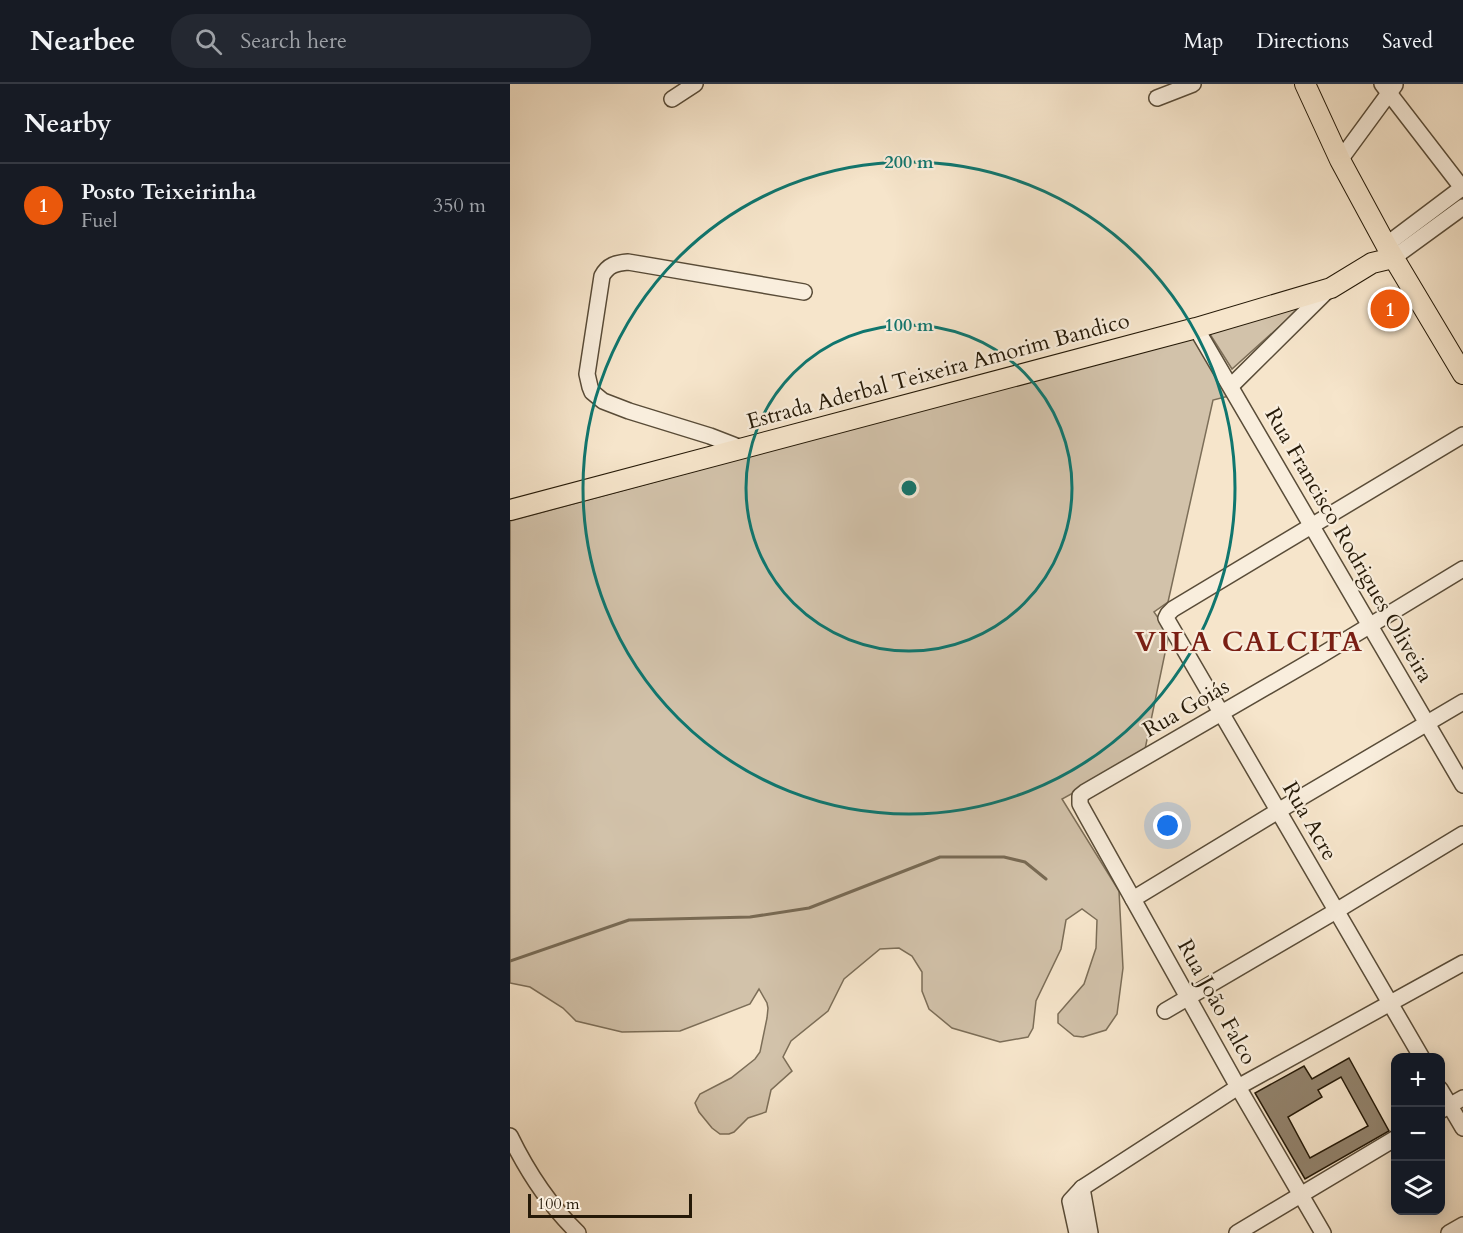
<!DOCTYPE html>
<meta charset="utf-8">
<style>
body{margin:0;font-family:Cardo,serif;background:#242831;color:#f1f3f6}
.controls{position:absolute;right:18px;bottom:18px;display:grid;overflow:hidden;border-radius:12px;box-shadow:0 3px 15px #0003}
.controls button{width:54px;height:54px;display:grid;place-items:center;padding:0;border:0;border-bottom:2px solid #363941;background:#171b24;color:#f1f3f6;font:30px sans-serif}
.scale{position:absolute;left:18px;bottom:15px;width:164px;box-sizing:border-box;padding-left:6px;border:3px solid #251907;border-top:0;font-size:16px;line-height:21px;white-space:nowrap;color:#251907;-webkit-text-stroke:4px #f9eedd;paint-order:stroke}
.you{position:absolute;left:658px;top:742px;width:21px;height:21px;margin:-15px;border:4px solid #fff;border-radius:50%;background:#1a73e8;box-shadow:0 0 0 9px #1a73e833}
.badge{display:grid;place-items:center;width:39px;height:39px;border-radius:50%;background:#ea580c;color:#fff;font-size:20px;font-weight:700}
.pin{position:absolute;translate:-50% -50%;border:3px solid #fff;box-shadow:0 2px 6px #0006}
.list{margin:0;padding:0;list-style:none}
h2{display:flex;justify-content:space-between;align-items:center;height:78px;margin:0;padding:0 24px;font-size:26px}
h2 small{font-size:20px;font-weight:400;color:#9ea1a6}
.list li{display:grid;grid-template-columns:39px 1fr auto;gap:18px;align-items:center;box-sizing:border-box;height:84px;padding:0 24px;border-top:2px solid #363941}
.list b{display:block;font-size:22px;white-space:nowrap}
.list p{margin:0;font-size:20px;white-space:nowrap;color:#9ea1a6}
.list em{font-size:20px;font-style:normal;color:#9ea1a6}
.icon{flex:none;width:33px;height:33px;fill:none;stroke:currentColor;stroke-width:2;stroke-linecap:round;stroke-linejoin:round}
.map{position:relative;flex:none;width:953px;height:1149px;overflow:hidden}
header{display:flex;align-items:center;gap:36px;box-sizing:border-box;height:84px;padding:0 30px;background:#171b24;border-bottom:2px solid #363941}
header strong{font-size:28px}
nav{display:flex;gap:33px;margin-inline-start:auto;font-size:21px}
.search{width:420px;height:54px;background:#242831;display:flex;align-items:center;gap:15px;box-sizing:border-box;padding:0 21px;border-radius:24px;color:#9ea1a6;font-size:22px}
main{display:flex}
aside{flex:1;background:#171b24}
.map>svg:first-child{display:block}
.green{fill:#d2c2aa;stroke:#7c6e58;stroke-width:1.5}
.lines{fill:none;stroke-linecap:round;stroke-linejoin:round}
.stream{stroke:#786a54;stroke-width:3}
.building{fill:#92836d;stroke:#251907;stroke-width:1.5;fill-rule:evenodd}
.minor-casing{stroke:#594c38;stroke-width:18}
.major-casing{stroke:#251907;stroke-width:22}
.minor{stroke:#f9eedd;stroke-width:15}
.major{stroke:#f6e5cb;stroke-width:20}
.ring{fill:none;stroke:#0f766e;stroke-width:3}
.labels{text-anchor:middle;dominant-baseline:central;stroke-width:4.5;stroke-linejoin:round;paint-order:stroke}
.street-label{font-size:22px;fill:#251907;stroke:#f9eedd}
.district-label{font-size:28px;font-weight:bold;letter-spacing:1.5px;fill:#7a1f14;stroke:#f9eedd}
.centre{fill:#0f766e;stroke:#f9eedd;stroke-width:3}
.ring-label{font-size:18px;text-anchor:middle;font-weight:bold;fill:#0f766e;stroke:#f9eedd;stroke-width:4.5;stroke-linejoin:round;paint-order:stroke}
</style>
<header>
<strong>Nearbee</strong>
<div class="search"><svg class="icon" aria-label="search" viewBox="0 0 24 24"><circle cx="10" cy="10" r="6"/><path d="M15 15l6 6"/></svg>Search here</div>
<nav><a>Map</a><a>Directions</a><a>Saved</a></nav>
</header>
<main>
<aside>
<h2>Nearby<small></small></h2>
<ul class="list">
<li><span class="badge">1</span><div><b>Posto Teixeirinha</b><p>Fuel</p></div><em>350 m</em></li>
</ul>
</aside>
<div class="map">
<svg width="953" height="1149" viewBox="0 0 953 1149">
<rect width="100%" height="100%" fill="#f6e5cb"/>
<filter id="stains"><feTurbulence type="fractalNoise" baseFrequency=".00333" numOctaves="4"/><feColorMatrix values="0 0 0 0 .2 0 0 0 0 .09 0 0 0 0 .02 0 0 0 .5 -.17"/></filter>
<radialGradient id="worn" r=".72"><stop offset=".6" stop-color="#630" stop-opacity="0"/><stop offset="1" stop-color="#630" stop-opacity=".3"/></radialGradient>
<g class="green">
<polygon points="800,215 722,285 698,247"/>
<polygon points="684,252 719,312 703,316 658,518 644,528 659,550 634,670 552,715 609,807 613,884 607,930 596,946 573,953 564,952 548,939 548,930 574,900 586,864 587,836 572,825 556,836 551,865 526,917 523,944 518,953 490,958 442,944 419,925 412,907 412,888 402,872 389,864 370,865 334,895 318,927 281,957 273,973 282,987 261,1006 256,1028 238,1034 224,1048 219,1050 210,1050 202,1044 189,1028 185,1019 190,1010 221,994 245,975 250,968 257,934 258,924 257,919 249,905 240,920 170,947 112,948 66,937 53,924 20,903 0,899 0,437"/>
</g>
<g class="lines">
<polyline class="stream" points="0,877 119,836 240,833 299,824 430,773 494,773 515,778 536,795"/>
</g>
<path class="building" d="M839,974L879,1047L795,1095L745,1009L794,982L802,995ZM831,993L858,1042L800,1074L778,1033L812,1013L808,1006Z"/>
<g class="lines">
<defs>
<g id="minor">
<polyline points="872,0 953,105"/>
<polyline points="647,14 683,0"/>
<polyline points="162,15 185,0"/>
<polyline points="830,76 885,1"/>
<polyline points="876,161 953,103"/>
<polyline points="883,174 953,123"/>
<polyline points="686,244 953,701"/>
<polyline points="721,302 819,205"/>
<path d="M231,364L200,352L119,327L93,317L82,308L80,303L77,290L92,192C98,181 106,179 118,178L294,208"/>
<polyline points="623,815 768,727 953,618"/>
<polyline points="655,927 826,827 953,750"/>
<polyline points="912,974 656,534 658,530 663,525 953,351"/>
<polyline points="930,1005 953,1044"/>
<polyline points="930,1027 953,1014"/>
<path d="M0,1052C17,1087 39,1121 68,1149"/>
<polyline points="572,1104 580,1149"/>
<polyline points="567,1149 560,1117 572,1104 728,1003 953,879"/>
<polyline points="727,1149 886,1054"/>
<polyline points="813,1149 728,1003 576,731 570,720 570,712 575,708 808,573 953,485"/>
<polyline points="939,1149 953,1141"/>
</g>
<g id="major">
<polyline points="795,0 830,76 876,161 953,290"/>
<polyline points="0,426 686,244 821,204 862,179 883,174"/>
</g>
</defs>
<use href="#minor" class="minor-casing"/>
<use href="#major" class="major-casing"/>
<use href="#minor" class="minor"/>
<use href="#major" class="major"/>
</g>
<g class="ring">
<circle cx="399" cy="404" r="163"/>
<circle cx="399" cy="404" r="326"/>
</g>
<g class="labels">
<g class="street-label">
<text transform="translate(428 287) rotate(-15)">Estrada Aderbal Teixeira Amorim Bandico</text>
<text transform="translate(839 461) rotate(60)">Rua Francisco Rodrigues Oliveira</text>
<text transform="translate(676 624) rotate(-30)">Rua Goiás</text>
<text transform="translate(800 737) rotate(60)">Rua Acre</text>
<text transform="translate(707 918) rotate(61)">Rua João Falco</text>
</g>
<g class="district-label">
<text x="739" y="558">VILA CALCITA</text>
</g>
</g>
<circle cx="399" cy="404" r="9" class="centre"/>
<g class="ring-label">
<text x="399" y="84">200 m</text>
<text x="399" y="247">100 m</text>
</g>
<rect width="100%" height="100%" filter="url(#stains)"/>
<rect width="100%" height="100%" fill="url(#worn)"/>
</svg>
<div class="controls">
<button>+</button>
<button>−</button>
<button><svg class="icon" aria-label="layers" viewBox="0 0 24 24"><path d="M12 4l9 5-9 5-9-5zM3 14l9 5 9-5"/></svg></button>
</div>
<div class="scale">100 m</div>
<div class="you"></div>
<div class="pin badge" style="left:880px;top:225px">1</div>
</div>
</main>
